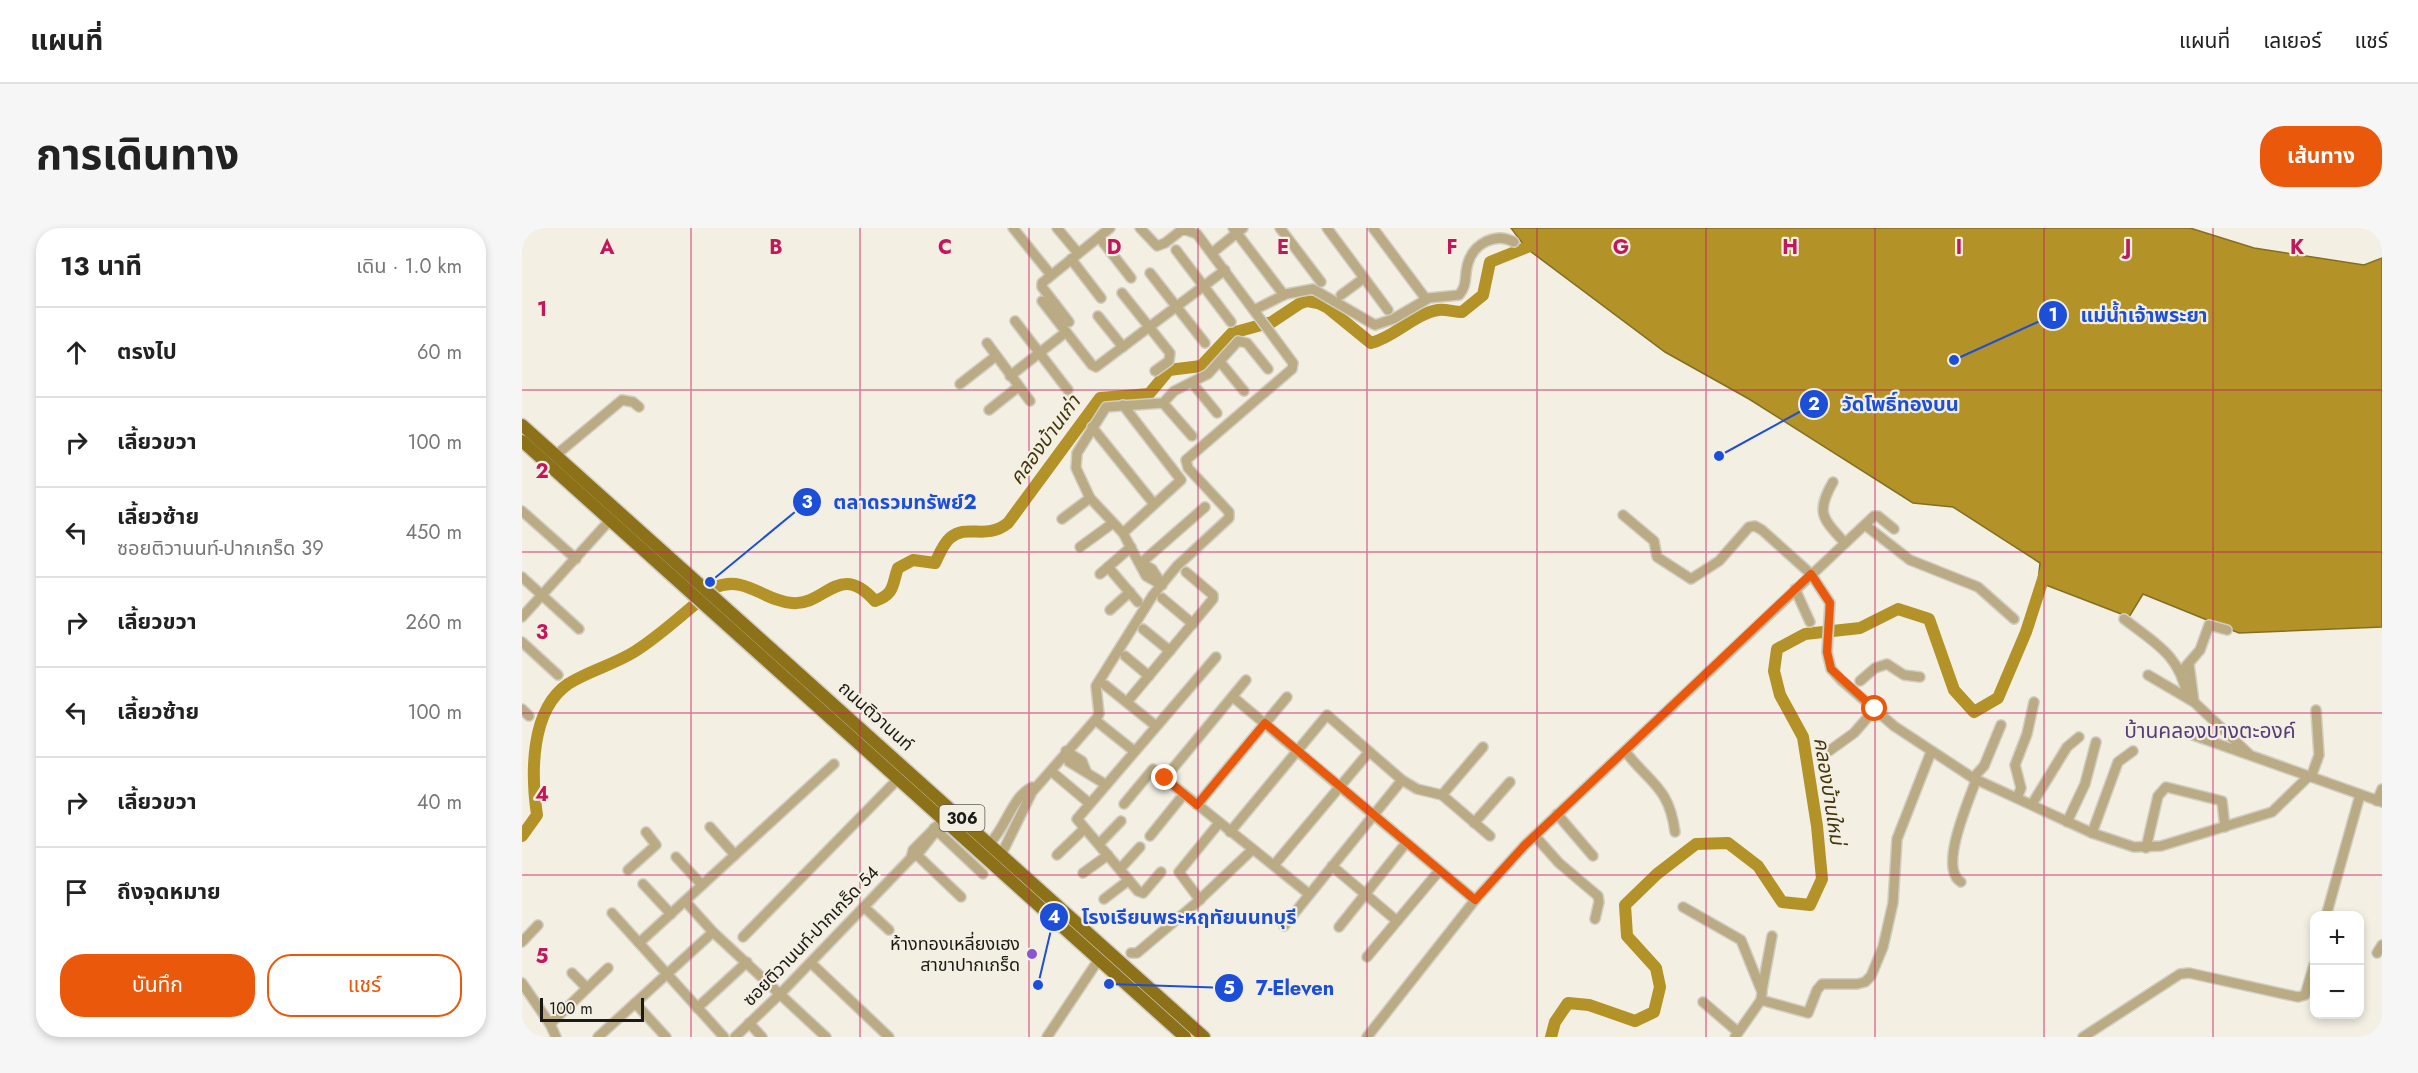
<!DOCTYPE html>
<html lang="th">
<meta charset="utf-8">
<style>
body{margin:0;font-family:Jost,"Noto Sans Thai",sans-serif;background:#f6f6f6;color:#222}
.controls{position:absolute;right:18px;bottom:18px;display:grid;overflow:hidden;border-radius:12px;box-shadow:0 3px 9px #0003}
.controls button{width:54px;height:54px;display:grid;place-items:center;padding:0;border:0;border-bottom:2px solid #e0e0e0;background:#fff;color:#222;font:30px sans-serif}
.scale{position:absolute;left:18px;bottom:15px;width:104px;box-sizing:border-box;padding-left:6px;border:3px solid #1b1a16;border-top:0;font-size:16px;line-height:21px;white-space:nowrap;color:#1b1a16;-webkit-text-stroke:4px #f3efe3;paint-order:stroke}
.stop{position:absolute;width:18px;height:18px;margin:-14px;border:4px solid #ea580c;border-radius:50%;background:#fff}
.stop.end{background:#ea580c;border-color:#fff;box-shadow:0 2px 6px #0008}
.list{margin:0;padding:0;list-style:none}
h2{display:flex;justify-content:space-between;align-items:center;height:78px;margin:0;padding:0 24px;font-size:26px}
h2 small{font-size:20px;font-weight:400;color:#767676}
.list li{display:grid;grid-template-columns:39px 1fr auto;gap:18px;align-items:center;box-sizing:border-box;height:90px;padding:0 24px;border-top:2px solid #e0e0e0}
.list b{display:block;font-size:22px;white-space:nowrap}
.list p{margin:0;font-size:20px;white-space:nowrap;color:#767676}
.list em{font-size:20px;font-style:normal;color:#767676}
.actions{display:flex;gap:12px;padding:18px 24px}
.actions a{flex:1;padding:14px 0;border:2px solid #ea580c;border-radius:24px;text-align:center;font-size:21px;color:#ea580c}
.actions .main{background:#ea580c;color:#fff}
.icon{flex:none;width:33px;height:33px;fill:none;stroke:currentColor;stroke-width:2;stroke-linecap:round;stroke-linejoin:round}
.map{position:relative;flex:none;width:1860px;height:809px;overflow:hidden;border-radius:24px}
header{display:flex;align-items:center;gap:36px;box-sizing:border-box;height:84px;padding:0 30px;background:#fff;border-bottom:2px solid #e0e0e0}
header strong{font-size:28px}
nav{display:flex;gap:33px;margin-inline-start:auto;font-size:21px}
.intro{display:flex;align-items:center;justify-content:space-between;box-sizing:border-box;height:144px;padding:0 36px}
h1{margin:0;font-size:42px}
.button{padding:15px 27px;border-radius:24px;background:#ea580c;color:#fff;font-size:21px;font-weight:700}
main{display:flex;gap:36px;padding:0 36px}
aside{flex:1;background:#fff;border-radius:24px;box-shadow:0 3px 9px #0003}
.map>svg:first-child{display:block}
.water{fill:#b39227;stroke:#856e22;stroke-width:1.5}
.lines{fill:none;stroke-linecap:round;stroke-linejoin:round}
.river{stroke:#b39227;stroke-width:12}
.minor-casing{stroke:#d0cdc2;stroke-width:12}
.major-casing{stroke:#d0cdc2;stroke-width:15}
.minor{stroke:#baab84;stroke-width:9}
.major{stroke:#8d7118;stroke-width:12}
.route{stroke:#ea580c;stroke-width:8}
.grid{fill:none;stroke:#c2185b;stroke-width:1.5;stroke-opacity:0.55}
.poi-dot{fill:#8956ce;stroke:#f3efe3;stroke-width:2}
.labels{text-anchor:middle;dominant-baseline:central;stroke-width:4.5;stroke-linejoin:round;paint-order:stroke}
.shield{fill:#f3efe3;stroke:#5c5a54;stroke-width:1.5}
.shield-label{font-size:16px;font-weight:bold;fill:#1b1a16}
.street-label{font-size:18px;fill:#1b1a16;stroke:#f3efe3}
.poi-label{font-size:18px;fill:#1b1a16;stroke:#f3efe3;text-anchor:end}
.water-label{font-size:20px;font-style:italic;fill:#44360a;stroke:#f3efe3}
.quarter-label{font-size:21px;fill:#553d79;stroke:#f3efe3}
.grid-label{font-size:20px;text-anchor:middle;font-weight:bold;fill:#c2185b;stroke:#f3efe3;stroke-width:4.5;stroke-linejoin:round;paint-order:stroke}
.leader{fill:none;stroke:#1d4ed8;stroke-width:2}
.callout-dot{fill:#1d4ed8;stroke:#f3efe3;stroke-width:2}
.mark-label{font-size:18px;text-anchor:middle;font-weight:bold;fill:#fff}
.callout-label{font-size:20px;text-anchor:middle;font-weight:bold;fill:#1d4ed8;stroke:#f3efe3;stroke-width:4.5;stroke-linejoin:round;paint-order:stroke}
</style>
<header>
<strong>แผนที่</strong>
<nav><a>แผนที่</a><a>เลเยอร์</a><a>แชร์</a></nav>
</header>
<div class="intro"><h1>การเดินทาง</h1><a class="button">เส้นทาง</a></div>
<main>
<aside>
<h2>13 นาที<small>เดิน · 1.0 km</small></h2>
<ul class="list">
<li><svg class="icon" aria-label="ahead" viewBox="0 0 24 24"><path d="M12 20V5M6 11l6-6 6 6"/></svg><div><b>ตรงไป</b></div><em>60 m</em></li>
<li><svg class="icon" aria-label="right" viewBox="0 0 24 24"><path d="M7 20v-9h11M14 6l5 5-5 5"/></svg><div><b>เลี้ยวขวา</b></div><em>100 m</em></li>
<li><svg class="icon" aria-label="left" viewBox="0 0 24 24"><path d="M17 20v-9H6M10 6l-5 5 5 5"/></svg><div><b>เลี้ยวซ้าย</b><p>ซอยติวานนท์-ปากเกร็ด 39</p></div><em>450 m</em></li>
<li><svg class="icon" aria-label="right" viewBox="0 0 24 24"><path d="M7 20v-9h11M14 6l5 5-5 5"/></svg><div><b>เลี้ยวขวา</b></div><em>260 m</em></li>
<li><svg class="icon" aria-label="left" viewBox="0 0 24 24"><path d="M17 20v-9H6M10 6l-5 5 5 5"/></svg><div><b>เลี้ยวซ้าย</b></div><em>100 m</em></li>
<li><svg class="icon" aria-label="right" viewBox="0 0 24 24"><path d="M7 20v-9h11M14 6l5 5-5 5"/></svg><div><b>เลี้ยวขวา</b></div><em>40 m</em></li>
<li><svg class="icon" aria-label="arrive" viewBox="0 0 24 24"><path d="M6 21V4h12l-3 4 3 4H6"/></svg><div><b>ถึงจุดหมาย</b></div></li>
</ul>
<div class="actions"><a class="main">บันทึก</a><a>แชร์</a></div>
</aside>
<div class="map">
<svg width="1860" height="809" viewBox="0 0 1860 809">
<rect width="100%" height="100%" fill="#f3efe3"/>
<polygon class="water" points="989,0 1668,0 1732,20 1842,37 1860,30 1860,399 1717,405 1621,366 1607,389 1516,354 1518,335 1431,279 1391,275 1227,171 1143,124 1004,20"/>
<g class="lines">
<g class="river">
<path d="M0,608L15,587C9,546 8,482 46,456C66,443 91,437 112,424C141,406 167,380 194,359C223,347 242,373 270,375C304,378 317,332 353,373C374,366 370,355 376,340L391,332L413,335C417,327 421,316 428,310C446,295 463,313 486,295L578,170L627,166L647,142L679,138L710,105L750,94L777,76L785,73L796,75L806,80L849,115C873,109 892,86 916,82C924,81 932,84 940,84L961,67L968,34L1018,14"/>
<polyline points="1029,809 1033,794 1046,775 1067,777 1113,793 1132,784 1138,759 1134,740 1105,708 1103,677 1135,646 1174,616 1206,615 1236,638 1260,674 1288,677 1300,651 1295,598 1281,509 1258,467 1252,443 1255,421 1283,406 1338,400 1376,381 1407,391 1432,462 1452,484 1476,470 1504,404 1524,342"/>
</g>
<defs>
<g id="minor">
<polyline points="491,0 529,47"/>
<polyline points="535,0 556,25"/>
<polyline points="711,0 762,67"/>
<polyline points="758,0 799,54"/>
<polyline points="805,0 866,82"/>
<polyline points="851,0 904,71"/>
<polyline points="577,9 609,50"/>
<polyline points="654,22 709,94"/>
<polyline points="690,25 721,0"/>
<polyline points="549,31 579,70"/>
<polyline points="628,45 683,115"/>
<polyline points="600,65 648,125 647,133 633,143"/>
<polyline points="819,67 842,50"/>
<polyline points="520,73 570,137 574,139 703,42"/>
<path d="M732,82L764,66L791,61L853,97L871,91L907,70L937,67C946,57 942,47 946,35C952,15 974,4 992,14"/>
<polyline points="576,88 601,119"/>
<polyline points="493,93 546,162"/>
<polyline points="547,94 520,59 520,55 588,0"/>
<polyline points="465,115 508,173"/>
<polyline points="699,135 722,163"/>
<polyline points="488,148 544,104"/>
<polyline points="438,156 474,128"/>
<polyline points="671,156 695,185"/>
<polyline points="641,175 670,208"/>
<polyline points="467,182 496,159"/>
<polyline points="570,199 632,276"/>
<polyline points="34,227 100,172 111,174 117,179"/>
<path d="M1311,254C1293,285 1301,291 1323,315"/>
<polyline points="0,283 54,331"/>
<polyline points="1101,287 1132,313 1135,329 1169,351 1197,333 1227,299 1233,298 1240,302 1289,346 1308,375 1305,424 1309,441 1319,452 1372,498 1451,550 1570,605 1612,619 1639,618 1750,584 1787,548"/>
<polyline points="540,291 568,270"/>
<polyline points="1343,297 1388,332 1456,359 1492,391"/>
<polyline points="601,305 659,252 601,177"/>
<polyline points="558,319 591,295"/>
<polyline points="619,335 683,279"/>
<polyline points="619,335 630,341 640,357"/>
<polyline points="586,339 616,374"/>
<polyline points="578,346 609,319"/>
<polyline points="0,349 57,401"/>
<polyline points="640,357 624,348 601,305 568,270 554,240 555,225 584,179 641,175 652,163 686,146 716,113 725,115 746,141"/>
<polyline points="1273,361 1288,394"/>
<polyline points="640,370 671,396"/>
<polyline points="588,382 608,364"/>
<polyline points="0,389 88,292"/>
<path d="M1602,391C1633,415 1658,427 1665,468"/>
<polyline points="621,401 648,423"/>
<polyline points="0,414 36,447"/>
<polyline points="603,428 627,448"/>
<polyline points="1667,436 1672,474"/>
<polyline points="1659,444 1678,422 1687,397 1705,402"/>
<polyline points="1626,447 1672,474 1727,526"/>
<polyline points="1338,453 1353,440 1365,436 1382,447 1398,449"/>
<polyline points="583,457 634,498"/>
<polyline points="711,469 953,672"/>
<polyline points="605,474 691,371 691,367 664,344"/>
<polyline points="0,481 7,488"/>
<polyline points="577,495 612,523"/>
<polyline points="1668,506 1860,574"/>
<polyline points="544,523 547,534 583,556"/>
<polyline points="544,523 560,533 564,543"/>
<path d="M1103,523C1127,555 1147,558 1153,604"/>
<polyline points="1307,523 1332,505 1353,481"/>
<polyline points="529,543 567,575"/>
<polyline points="1789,549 1797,527 1794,482"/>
<polyline points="643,550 724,452"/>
<polyline points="1451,550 1462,538 1479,497"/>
<polyline points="920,567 961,519"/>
<polyline points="1495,570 1499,560 1493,537 1505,506 1512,474"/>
<polyline points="1855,573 1860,561"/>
<polyline points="602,576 631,541 787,666"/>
<polyline points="1510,576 1545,519 1557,509"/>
<polyline points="675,577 765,469"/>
<polyline points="1035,586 1071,628"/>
<polyline points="1545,594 1563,556 1574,514"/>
<polyline points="952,595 988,554"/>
<polyline points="188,599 213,627"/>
<polyline points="412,600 461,646"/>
<polyline points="708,604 805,487 880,552 895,561 920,567 968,608"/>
<polyline points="1570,605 1596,534 1611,523"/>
<polyline points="628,608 662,566"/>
<polyline points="1013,608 1037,635 1076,668 1077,674 1073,691"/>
<path d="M468,615C484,599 490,569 510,559"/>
<polyline points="577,616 599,593"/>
<polyline points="1624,620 1636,568 1644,559 1700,573 1703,599"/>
<polyline points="480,625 510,564 574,491 577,486 574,458 631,367 655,338 707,290 707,284 666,240 664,232 770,141 771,135 675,6 661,1 643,15 635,18 618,0"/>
<polyline points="395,627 439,669"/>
<polyline points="535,627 562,601"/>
<polyline points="154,629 180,657"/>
<polyline points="389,630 391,622 415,598"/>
<polyline points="752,637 847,524"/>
<polyline points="810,638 875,693"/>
<polyline points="598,641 618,619"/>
<polyline points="106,642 134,617 124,604"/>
<polyline points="639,644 621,665 616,663 555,591 694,429"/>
<polyline points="561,645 586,627"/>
<path d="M1439,654C1416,640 1447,573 1454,552"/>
<polyline points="121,656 149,686"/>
<polyline points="582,671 607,652"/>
<polyline points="678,672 657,644 697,595"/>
<polyline points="163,673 191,704 304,809"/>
<polyline points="342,679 367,702"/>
<polyline points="1161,679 1219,712 1240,764 1239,772"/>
<polyline points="90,685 202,809"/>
<polyline points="1804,688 1838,567"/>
<polyline points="762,698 880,552"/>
<polyline points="817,699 884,615"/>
<polyline points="221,709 376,551"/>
<polyline points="0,714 16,697"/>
<polyline points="117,715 312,536"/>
<polyline points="609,725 615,725 673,676 730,622"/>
<polyline points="1855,725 1860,717"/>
<polyline points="845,729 917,643"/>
<polyline points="289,735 367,809"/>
<polyline points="50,745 65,760"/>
<polyline points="0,755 28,796 34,809"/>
<polyline points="1240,762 1250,708"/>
<polyline points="1181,774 1216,804"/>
<polyline points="113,775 144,809"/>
<polyline points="175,780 225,734"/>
<polyline points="227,795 240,809"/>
<polyline points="28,796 86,740"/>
<polyline points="76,809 191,704"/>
<polyline points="213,809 259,765 389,630 395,627 422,593"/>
<polyline points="525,809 577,731"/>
<polyline points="845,809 953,672 1003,617 1352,288 1356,288 1372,301"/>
<polyline points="1213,809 1239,772 1286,785 1295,762 1300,756 1335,756 1343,754 1349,748 1361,719 1371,675 1375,611 1409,524"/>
<polyline points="1561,809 1658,746 1667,745 1776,769 1783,767 1792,737"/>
</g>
<g id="major">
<polyline points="0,197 682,809"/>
<polyline points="0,213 663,809"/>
</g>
</defs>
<use href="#minor" class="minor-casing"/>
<use href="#major" class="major-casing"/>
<use href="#minor" class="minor"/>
<use href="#major" class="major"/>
</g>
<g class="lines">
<polyline class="route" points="643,550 675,577 743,495 953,672 1003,617 1289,346 1308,375 1305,424 1309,441 1353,481"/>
</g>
<path class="grid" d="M169,0V809M338,0V809M507,0V809M676,0V809M845,0V809M1015,0V809M1184,0V809M1353,0V809M1522,0V809M1691,0V809M0,162H1860M0,324H1860M0,485H1860M0,647H1860"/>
<circle class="poi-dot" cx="510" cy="726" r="6"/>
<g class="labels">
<rect class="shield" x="417.5" y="577" width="45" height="26" rx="4.5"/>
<g class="shield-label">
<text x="440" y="590">306</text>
</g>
<g class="street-label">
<text transform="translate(354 488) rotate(42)">ถนนติวานนท์</text>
<text transform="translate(289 708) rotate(-46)">ซอยติวานนท์-ปากเกร็ด 54</text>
</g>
<g class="poi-label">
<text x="498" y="716">ห้างทองเหลี่ยงเฮง<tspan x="498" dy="21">สาขาปากเกร็ด</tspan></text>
</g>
<g class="water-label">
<text transform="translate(523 212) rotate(-54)">คลองบ้านเก่า</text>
<text transform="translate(1307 563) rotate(81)">คลองบ้านใหม่</text>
</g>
<g class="quarter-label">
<text x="1688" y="503">บ้านคลองบางตะองค์</text>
</g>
</g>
<g class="grid-label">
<text x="85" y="26">A</text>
<text x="254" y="26">B</text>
<text x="423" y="26">C</text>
<text x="592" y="26">D</text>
<text x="761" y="26">E</text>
<text x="930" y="26">F</text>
<text x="1099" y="26">G</text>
<text x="1268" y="26">H</text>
<text x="1437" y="26">I</text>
<text x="1606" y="26">J</text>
<text x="1775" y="26">K</text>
<text x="20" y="88">1</text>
<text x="20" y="250">2</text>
<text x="20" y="411">3</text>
<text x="20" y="573">4</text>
<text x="20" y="735">5</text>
</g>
<path class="leader" d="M1432 132L1531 87M1197 228L1292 176M188 354L285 274M516 757L532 689M587 756L707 760"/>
<g class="callout-dot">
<circle cx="1432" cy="132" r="6"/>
<circle cx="1197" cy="228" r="6"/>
<circle cx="188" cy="354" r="6"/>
<circle cx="516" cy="757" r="6"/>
<circle cx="587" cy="756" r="6"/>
<circle cx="1531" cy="87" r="15"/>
<circle cx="1292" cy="176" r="15"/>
<circle cx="285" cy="274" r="15"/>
<circle cx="532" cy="689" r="15"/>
<circle cx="707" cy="760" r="15"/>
</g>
<g class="mark-label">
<text x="1531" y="93">1</text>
<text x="1292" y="182">2</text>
<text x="285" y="280">3</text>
<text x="532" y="695">4</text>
<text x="707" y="766">5</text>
</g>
<g class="callout-label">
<text x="1622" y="94">แม่น้ำเจ้าพระยา</text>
<text x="1378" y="183">วัดโพธิ์ทองบน</text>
<text x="383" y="281">ตลาดรวมทรัพย์2</text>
<text x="667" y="696">โรงเรียนพระหฤทัยนนทบุรี</text>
<text x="773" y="767">7-Eleven</text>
</g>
</svg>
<div class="controls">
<button>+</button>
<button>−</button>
</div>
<div class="scale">100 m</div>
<div class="stop" style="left:1353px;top:481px"></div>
<div class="stop end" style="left:643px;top:550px"></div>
</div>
</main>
